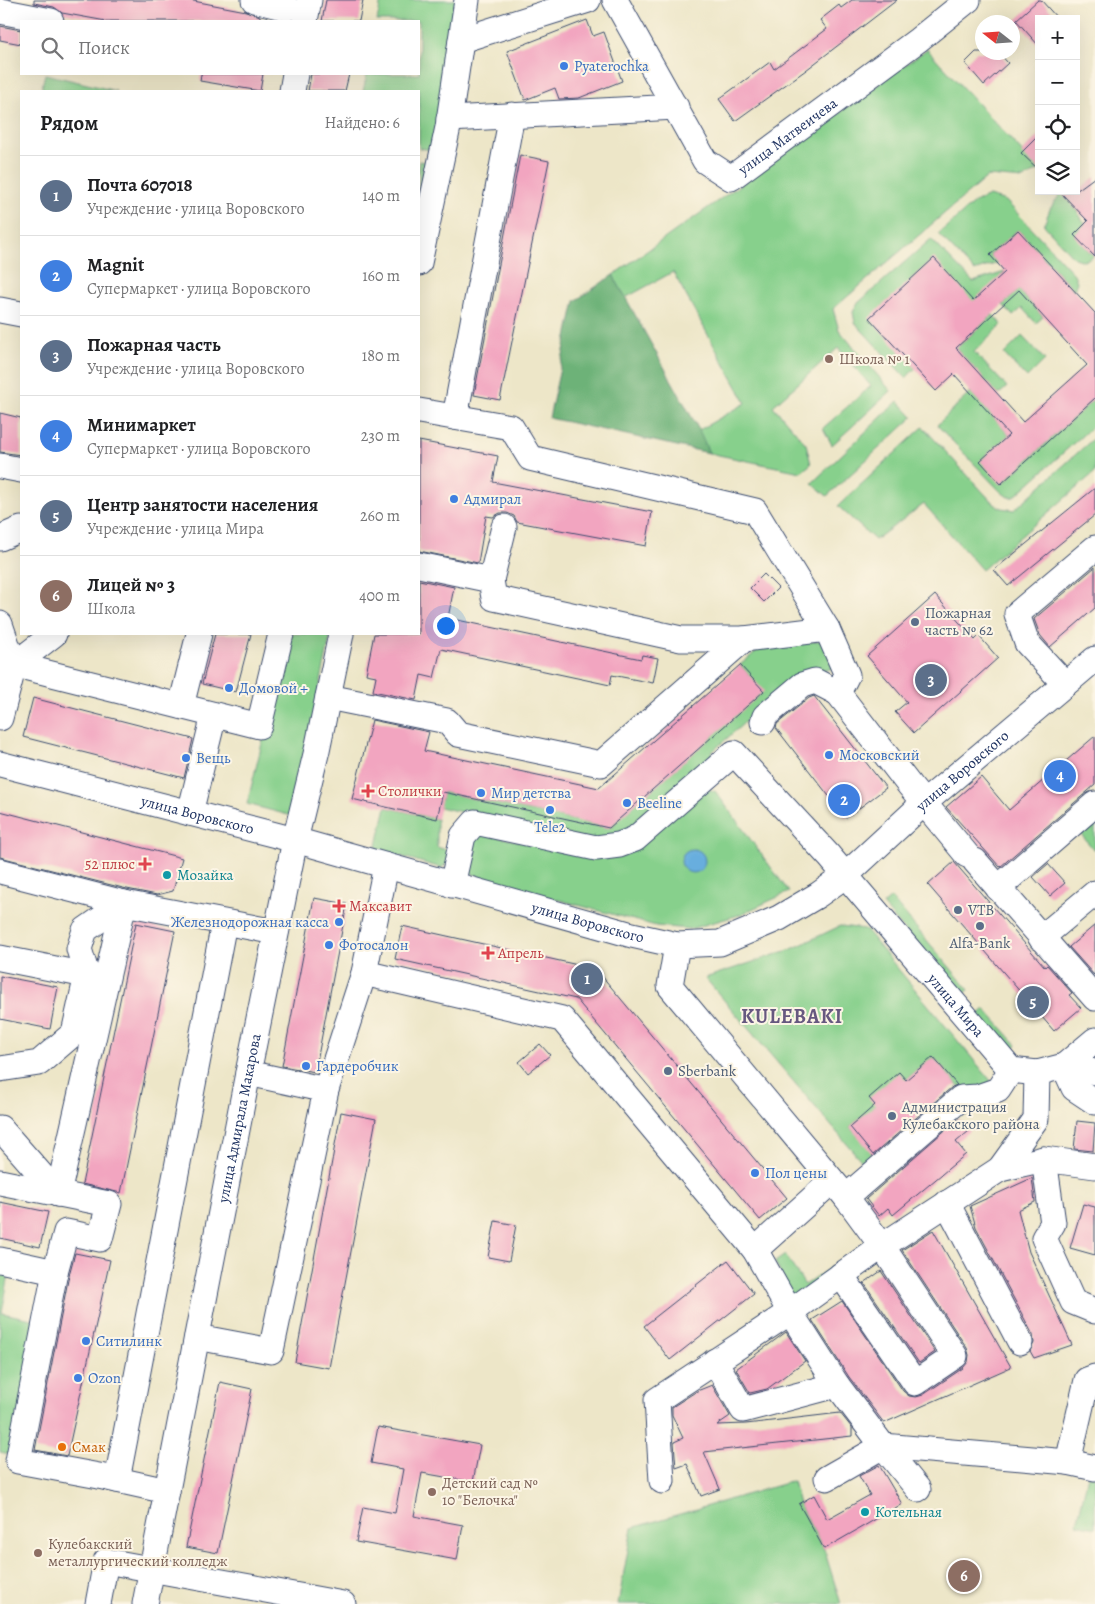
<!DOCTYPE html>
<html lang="ru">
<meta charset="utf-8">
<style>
body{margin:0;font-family:Alegreya,serif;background:#f6f6f6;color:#202124}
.controls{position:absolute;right:15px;top:15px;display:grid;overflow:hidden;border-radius:0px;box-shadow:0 5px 20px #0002}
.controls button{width:45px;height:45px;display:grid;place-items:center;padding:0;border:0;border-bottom:1px solid #e0e0e0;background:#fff;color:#202124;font:25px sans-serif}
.compass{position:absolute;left:975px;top:15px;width:45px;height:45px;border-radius:50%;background:#fff;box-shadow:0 5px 20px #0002;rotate:287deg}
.you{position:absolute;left:445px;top:625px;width:18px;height:18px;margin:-12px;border:4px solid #fff;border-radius:50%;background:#1a73e8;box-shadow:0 0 0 8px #1a73e833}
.badge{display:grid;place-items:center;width:32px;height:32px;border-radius:50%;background:#111827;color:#fff;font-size:16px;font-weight:700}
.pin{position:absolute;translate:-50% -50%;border:2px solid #fff;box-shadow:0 1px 5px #0006}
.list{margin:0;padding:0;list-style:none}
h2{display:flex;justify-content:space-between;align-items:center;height:65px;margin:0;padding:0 20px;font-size:21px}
h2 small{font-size:16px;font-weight:400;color:#757577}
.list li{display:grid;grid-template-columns:32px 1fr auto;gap:15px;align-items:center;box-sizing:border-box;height:80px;padding:0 20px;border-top:1px solid #e0e0e0}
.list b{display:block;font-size:19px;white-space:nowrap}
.list p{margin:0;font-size:16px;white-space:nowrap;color:#757577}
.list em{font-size:16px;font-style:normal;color:#757577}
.icon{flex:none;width:28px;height:28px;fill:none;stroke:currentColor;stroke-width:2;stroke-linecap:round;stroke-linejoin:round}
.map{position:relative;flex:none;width:1095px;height:1604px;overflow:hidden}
.search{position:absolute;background:#fff;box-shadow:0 5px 20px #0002;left:20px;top:20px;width:400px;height:55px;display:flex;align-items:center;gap:12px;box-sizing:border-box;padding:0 18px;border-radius:0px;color:#757577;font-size:19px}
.panel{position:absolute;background:#fff;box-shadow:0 5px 20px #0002;left:20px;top:90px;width:400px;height:545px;border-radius:0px}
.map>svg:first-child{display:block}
.green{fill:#87d08c;stroke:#518075}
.forest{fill:#6db278;stroke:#44706b}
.water{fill:#68aede;stroke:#426e9e}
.building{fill:#f2a5c0;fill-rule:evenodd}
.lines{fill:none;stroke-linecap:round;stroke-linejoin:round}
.minor-casing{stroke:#3a4a6e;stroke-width:27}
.minor{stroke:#fff;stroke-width:25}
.shop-dot{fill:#3f7fe0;stroke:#fcf5e5;stroke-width:2}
.education-dot{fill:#8d6e63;stroke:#fcf5e5;stroke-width:2}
.service-dot{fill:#5c6f8a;stroke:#fcf5e5;stroke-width:2}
.health-dot{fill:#e0444e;stroke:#fcf5e5;stroke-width:2}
.culture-dot{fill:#0f9aa8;stroke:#fcf5e5;stroke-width:2}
.food-dot{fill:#e8710a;stroke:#fcf5e5;stroke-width:2}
.labels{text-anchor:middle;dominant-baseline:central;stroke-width:4;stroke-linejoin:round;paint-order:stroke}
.shop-label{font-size:15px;fill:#366cbe;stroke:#fcf5e5;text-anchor:start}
.street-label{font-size:15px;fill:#1b2f5e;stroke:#fcf5e5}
.education-label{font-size:15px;fill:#785e54;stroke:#fcf5e5;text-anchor:start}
.service-label{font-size:15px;fill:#4e5e75;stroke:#fcf5e5;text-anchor:start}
.health-label{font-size:15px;fill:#be3a42;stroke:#fcf5e5;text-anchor:start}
.culture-label{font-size:15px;fill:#0d838f;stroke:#fcf5e5;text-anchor:start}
.food-label{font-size:15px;fill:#c56008;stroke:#fcf5e5;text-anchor:start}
.district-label{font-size:20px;font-weight:bold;letter-spacing:1px;fill:#665880;stroke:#fcf5e5}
</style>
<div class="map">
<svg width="1095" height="1604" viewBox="0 0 1095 1604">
<rect width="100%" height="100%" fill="#fcf5e5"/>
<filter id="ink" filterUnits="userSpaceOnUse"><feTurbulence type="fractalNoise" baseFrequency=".02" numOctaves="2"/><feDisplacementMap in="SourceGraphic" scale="10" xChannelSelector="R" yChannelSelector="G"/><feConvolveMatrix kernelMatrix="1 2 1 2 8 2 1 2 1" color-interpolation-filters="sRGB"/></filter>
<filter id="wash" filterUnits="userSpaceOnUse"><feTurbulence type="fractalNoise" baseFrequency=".0096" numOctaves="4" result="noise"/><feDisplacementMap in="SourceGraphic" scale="20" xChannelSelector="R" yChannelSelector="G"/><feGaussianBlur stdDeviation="1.12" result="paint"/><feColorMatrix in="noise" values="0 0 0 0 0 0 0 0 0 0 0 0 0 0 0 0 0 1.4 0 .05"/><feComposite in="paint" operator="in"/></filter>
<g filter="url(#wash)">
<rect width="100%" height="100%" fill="#ede6c8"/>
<g class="green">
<polygon points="381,0 461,0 437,151 419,148 419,91 363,91 367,74 419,74 419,21 377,21"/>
<polygon points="927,49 1039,170 1023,179 988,176 833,309 839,330 891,391 832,445 823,428 871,386 838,348 773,406 806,444 811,464 801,472 709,453 699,430 746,403 673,272 625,298 613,275 726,195"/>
<polygon points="45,74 116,91 41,91"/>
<polygon points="419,161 434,164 419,233"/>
<polygon points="1061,193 1074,206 1085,224 1074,235 1091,253 1095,255 1084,261 1074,258 1044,225 1050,209"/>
<polygon points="989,196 1006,201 1074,274 1077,282 1074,290 1018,230 990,255 998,263 974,271 938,234 975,202"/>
<polygon points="931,239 973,282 1005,272 906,378 855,323 853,312 858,303"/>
<polygon points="1019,290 1043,317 1036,323 1022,308 1013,316 1003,305"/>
<polygon points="993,315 1002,325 974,352 1007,387 998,395 956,348"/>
<polygon points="1022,336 1045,360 1027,378 1004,354"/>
<polygon points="971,392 1009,435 981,461 1002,484 1095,398 1095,424 1014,497 1008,497 1001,492 937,425"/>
<polygon points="898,401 913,417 827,496 812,483"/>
<polygon points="923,427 994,504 1002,508 1014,510 1095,437 1095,472 982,570 924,504 875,540 838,506"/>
<polygon points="289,634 331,634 292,816 247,804"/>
<polygon points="824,640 836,667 823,671 756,712 712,752 715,760 622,837 594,841 439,807 443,792 609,828 763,691 740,665 759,649"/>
<polygon points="706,789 715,791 789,892 739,915 690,929 656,926 485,880 471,873 465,866 473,838 483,834 604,858"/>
<polygon points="386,807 437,819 437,847 453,852 451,861 441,868 376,849"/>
<polygon points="1095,817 1095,851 1078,831"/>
<polygon points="891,898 969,990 961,996 883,905"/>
<polygon points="840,926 865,929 992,1082 971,1091 957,1085 933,1057 850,1127 875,1156 864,1164 705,978 792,949"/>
<polygon points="985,1009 1017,1045 1008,1054 976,1017"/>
<polygon points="864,1245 794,1302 775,1262 785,1255 805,1285"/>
<polygon points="0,1273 9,1274 2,1313 42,1321 14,1455 0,1452"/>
<polygon points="1088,1475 1095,1476 1095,1528 1077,1524"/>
<polygon points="793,1481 799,1504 824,1549 841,1604 618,1604 632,1528"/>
</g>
<polygon class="forest" points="613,275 699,430 709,453 549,418 575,301"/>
<circle class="water" cx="693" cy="861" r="12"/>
<g id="blocks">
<g class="building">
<polygon points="34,0 188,0 246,11 260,16 260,21 106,21 62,13 54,7 34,3"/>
<polygon points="326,0 363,0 359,21 322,21"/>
<polygon points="852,0 897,0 806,70 735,121 719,99 770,62 774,69 827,29 820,20 839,5 841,8"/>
<polygon points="1038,0 1041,0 1058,19 1039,19 1039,46 1016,20"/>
<polygon points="587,20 593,36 604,32 622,81 579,98 559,99 555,88 525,100 507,51"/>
<polygon points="0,26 21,30 21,44 0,40"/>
<polygon points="976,52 998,52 1008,63 984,85 965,63"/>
<polygon points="201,74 263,74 260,91 200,81"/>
<polygon points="311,74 349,74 345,91 308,91"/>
<polygon points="1039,135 1039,170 1021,153"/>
<polygon points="520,155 549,161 500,400 474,395"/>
<polygon points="1095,177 1095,257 1074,235 1088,221 1059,191 1076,191"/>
<path d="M1018,230L1095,313V398L1001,484L980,461L1009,435L954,374L936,391L869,318L934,258L973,301L1005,272L990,255ZM1019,290L1087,365L1023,422L956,348Z"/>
<polygon points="0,413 21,418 21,455 0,452"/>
<polygon points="419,441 498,456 493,482 652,512 646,546 517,522 514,516 507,513 500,513 493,517 486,516 478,563 419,551"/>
<polygon points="1095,488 1095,515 1008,586 994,570"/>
<polygon points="1095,567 1095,608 1050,647 1040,635 1034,619"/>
<polygon points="764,574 778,588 764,602 750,588"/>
<polygon points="419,580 454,587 448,618 641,659 642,655 658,658 653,683 612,675 610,685 441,649 434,678 421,675 416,700 373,691 376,676 366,674 374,634 419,634"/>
<polygon points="935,595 975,640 979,636 998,658 914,733 895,712 907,702 867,656"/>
<polygon points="215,634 251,634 236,692 202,684"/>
<polygon points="740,665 764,691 609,828 443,792 437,819 352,799 372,720 429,732 424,751 599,788"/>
<polygon points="814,696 886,788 846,818 776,728 777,724 809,698"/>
<polygon points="33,698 193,739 184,778 23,737"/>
<polygon points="1095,736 1095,785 1000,867 946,807 981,777 1009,810"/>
<polygon points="0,811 182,858 173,891 157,895 127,889 0,857"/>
<polygon points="954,862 1045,967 1047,965 1072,993 1069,995 1081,1008 1054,1031 928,885"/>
<polygon points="1048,864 1065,883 1050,896 1033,877"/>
<polygon points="314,898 347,904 315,1072 282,1066"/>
<polygon points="136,923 175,931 121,1193 82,1184"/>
<polygon points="1095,925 1095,973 1094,975 1069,947"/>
<polygon points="402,926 596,969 787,1198 760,1220 576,999 395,959"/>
<polygon points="0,976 58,987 50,1029 0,1019"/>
<polygon points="540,1044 550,1055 528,1073 519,1062"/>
<polygon points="933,1057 957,1085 952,1087 873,1155 850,1127 875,1105 869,1098 899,1072 906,1080"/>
<polygon points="341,1112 376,1119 329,1368 295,1362"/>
<polygon points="958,1119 969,1131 956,1142 966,1154 893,1215 888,1208 879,1216 866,1199"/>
<polygon points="1077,1121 1095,1123 1093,1151 1074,1149"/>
<polygon points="1032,1178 1035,1202 1018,1210 1029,1252 1072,1345 1034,1358 1030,1351 1034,1343 1033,1335 976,1227 970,1206"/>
<polygon points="0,1202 48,1212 40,1247 0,1238"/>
<polygon points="1083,1204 1095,1207 1095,1255 1070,1248"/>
<polygon points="495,1221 516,1225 509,1261 488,1257"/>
<polygon points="933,1230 1011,1367 884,1423 849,1377 812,1320 842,1301 903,1391 909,1396 916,1397 923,1395 963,1368 968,1362 969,1355 967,1348 902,1250"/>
<polygon points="75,1253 110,1260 67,1456 35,1450 69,1275"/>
<polygon points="728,1260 754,1294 670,1360 644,1326"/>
<polygon points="881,1271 935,1352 919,1363 864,1283"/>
<polygon points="786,1332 805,1361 767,1389 750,1393 736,1369"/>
<polygon points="220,1382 252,1389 218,1553 186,1547"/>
<polygon points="712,1385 730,1416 717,1425 746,1424 840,1413 852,1428 852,1436 704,1452 720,1489 701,1496 687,1464 676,1468 674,1442 683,1438 672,1415 672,1407 697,1391"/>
<polygon points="378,1427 480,1445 473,1482 422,1473 414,1516 463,1525 457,1560 356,1542 363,1507 395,1513 403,1469 371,1463"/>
<polygon points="879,1465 902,1504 824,1549 799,1504 814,1495 827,1519 870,1495 859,1476"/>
</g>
</g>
</g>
<g filter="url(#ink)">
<use href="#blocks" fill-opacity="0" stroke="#3a4a6e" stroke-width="1"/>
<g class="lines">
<defs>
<g id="minor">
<polyline points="254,0 287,8"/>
<path id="s1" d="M615,0L705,161L731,178L918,40L968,0"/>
<polyline points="0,11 51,21"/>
<polyline points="305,21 309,0"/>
<polyline points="461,40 588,0"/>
<polyline points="292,91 295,74"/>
<polyline points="449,119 676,107"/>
<polyline points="419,263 448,127 467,0"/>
<polyline points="0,310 21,314"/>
<polyline points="419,411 511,427 530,458 755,511 827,629"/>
<polyline points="455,417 512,115"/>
<polyline points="0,466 21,470"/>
<polyline points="0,538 21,529"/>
<polyline points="419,565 491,580 494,598 681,639 744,639"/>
<polyline points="491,580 504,527"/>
<polyline points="0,624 14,665 0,718"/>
<polyline points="0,661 259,726 281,634"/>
<polyline points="14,665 54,634"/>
<polyline points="1065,684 1027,643 1017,614 1095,548"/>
<polyline points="328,697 447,721 458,734 601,764 744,639 827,629 847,675 838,693 910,786 967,855"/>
<polyline points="181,706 199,634"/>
<polyline points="763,722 765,716 802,685 815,681 838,693"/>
<path id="s2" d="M0,764L295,840L632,935L677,945L720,943L779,918L818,895L846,875L924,803L1095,659"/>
<polyline points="190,813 214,715"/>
<polyline points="975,861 1095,998"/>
<polyline points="0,871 124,903"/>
<path id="s3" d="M452,885L463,836L475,822L596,848L619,845L635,839L734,753L829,856L1011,1070L1037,1073L1064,1066L1095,1072"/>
<polyline points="998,888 1095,804"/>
<polyline points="1041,938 1095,893"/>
<polyline points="677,945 670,986 846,1197 882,1246 955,1356 915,1383 841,1275"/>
<polyline points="0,958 101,978"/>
<polyline points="364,973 562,1019 755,1250 790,1312 837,1385 883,1446 918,1489"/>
<polyline points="1064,1066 1074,1088 1095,1102"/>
<polyline points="1064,1066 1095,1040"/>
<polyline points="0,1069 39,1063 74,1033 87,975 79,949 85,930 124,903"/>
<polyline points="248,1073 326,1090 364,973 386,866"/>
<polyline points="0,1128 58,1194"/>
<polyline points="1044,1159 1053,1223 1044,1238 1073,1302 1095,1311"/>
<polyline points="1000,1169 1036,1119 1037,1073"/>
<polyline points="0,1182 109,1204 100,1239 66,1232 55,1272 18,1461 99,1476 167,1491"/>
<polyline points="58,1194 124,903 276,932"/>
<polyline points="846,1197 961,1098 978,1097 998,1090 1011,1070"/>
<polyline points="947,1203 1020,1342"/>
<polyline points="755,1250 832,1181"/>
<polyline points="0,1260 55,1272"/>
<polyline points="197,1337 271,1351 326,1090"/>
<polyline points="715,1361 743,1410 837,1385"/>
<polyline points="1068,1462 1087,1380 1095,1377"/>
<polyline points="827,1478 883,1446 1068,1462 1095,1468"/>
<polyline points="117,1480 224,923"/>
<polyline points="662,1481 657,1400 790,1312 882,1246 1000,1169 1044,1159 1095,1166"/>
<polyline points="98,1604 106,1561 343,1604"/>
<path id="s4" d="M145,1604L248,1073L295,840L317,750L341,634"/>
</g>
</defs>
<use href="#minor" class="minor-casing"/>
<use href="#minor" class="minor"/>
</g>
</g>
<g class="shop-dot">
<circle cx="564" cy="66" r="5"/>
<circle cx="454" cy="499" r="5"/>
<circle cx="229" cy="688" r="5"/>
<circle cx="829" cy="755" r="5"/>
<circle cx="186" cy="758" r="5"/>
<circle cx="481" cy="793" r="5"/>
<circle cx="627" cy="803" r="5"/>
<circle cx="550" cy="810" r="5"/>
<circle cx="339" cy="922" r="5"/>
<circle cx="329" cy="945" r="5"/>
<circle cx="306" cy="1066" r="5"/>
<circle cx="755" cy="1173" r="5"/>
<circle cx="86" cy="1341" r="5"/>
<circle cx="78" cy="1378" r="5"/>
</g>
<g class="education-dot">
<circle cx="829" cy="359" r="5"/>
<circle cx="432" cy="1492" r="5"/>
<circle cx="38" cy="1553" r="5"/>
</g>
<g class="service-dot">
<circle cx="915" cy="622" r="5"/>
<circle cx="958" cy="910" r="5"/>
<circle cx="980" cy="926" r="5"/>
<circle cx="668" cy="1071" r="5"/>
<circle cx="892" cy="1116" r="5"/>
</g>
<g class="health-dot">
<path d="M365.5 783.5h5v5h5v5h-5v5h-5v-5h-5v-5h5z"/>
<path d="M142.5 856.5h5v5h5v5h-5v5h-5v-5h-5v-5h5z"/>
<path d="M336.5 898.5h5v5h5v5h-5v5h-5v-5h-5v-5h5z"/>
<path d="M485.5 945.5h5v5h5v5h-5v5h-5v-5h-5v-5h5z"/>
</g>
<g class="culture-dot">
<circle cx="167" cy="875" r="5"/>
<circle cx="865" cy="1512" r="5"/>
</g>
<circle class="food-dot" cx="62" cy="1447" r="5"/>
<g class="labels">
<g class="shop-label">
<text x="574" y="66">Pyaterochka</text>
<text x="464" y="499">Адмирал</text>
<text x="239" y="688">Домовой +</text>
<text x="839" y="755">Московский</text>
<text x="196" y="758">Вещь</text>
<text x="491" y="793">Мир детства</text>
<text x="637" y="803">Beeline</text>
<text x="550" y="827" text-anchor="middle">Tele2</text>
<text x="329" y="922" text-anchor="end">Железнодорожная касса</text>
<text x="339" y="945">Фотосалон</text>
<text x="316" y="1066">Гардеробчик</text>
<text x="765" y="1173">Пол цены</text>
<text x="96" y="1341">Ситилинк</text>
<text x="88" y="1378">Ozon</text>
</g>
<g class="street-label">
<text stroke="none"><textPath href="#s1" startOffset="286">улица Матвеичева</textPath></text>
<text stroke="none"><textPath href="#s2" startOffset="1044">улица Воровского</textPath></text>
<text stroke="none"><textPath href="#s2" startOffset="204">улица Воровского</textPath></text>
<text stroke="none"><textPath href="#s2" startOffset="609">улица Воровского</textPath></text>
<text stroke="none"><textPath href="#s3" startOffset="700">улица Мира</textPath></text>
<text stroke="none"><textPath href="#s4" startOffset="495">улица Адмирала Макарова</textPath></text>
</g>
<g class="education-label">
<text x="839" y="359">Школа № 1</text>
<text x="442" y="1483">Детский сад №<tspan x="442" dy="17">10 "Белочка"</tspan></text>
<text x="48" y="1544">Кулебакский<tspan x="48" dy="17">металлургический колледж</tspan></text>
</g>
<g class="service-label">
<text x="925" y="613">Пожарная<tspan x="925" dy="17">часть № 62</tspan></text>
<text x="968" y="910">VTB</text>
<text x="980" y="943" text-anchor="middle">Alfa-Bank</text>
<text x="678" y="1071">Sberbank</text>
<text x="902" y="1107">Администрация<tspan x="902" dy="17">Кулебакского района</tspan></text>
</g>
<g class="health-label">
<text x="378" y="791">Столички</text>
<text x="135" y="864" text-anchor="end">52 плюс</text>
<text x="349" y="906">Максавит</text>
<text x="498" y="953">Апрель</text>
</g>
<g class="culture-label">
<text x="177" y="875">Мозайка</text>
<text x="875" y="1512">Котельная</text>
</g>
<g class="food-label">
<text x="72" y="1447">Смак</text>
</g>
<g class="district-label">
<text x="792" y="1016">KULEBAKI</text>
</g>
</g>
</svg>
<div class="controls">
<button>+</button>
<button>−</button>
<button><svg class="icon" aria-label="locate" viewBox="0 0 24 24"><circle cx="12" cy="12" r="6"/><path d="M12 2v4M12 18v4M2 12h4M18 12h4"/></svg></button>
<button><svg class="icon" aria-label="layers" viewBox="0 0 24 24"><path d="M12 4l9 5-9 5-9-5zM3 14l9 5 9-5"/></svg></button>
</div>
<svg class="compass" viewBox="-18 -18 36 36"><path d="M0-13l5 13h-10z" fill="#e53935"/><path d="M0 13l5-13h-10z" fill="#757577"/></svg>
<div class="you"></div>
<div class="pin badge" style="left:587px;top:979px;background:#5c6f8a">1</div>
<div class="pin badge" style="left:844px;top:800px;background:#3f7fe0">2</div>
<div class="pin badge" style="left:931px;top:680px;background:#5c6f8a">3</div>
<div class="pin badge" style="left:1060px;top:776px;background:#3f7fe0">4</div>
<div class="pin badge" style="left:1033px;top:1002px;background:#5c6f8a">5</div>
<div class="pin badge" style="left:964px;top:1576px;background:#8d6e63">6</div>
<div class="search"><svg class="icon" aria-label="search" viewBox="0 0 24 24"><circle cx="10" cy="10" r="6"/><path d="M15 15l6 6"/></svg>Поиск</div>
<section class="panel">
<h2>Рядом<small>Найдено: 6</small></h2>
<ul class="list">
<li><span class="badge" style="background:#5c6f8a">1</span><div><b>Почта 607018</b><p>Учреждение · улица Воровского</p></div><em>140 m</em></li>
<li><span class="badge" style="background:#3f7fe0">2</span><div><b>Magnit</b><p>Супермаркет · улица Воровского</p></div><em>160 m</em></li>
<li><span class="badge" style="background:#5c6f8a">3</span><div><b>Пожарная часть</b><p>Учреждение · улица Воровского</p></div><em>180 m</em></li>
<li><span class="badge" style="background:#3f7fe0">4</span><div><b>Минимаркет</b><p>Супермаркет · улица Воровского</p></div><em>230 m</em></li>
<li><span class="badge" style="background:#5c6f8a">5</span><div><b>Центр занятости населения</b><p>Учреждение · улица Мира</p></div><em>260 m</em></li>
<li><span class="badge" style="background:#8d6e63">6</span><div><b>Лицей № 3</b><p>Школа</p></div><em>400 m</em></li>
</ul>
</section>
</div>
